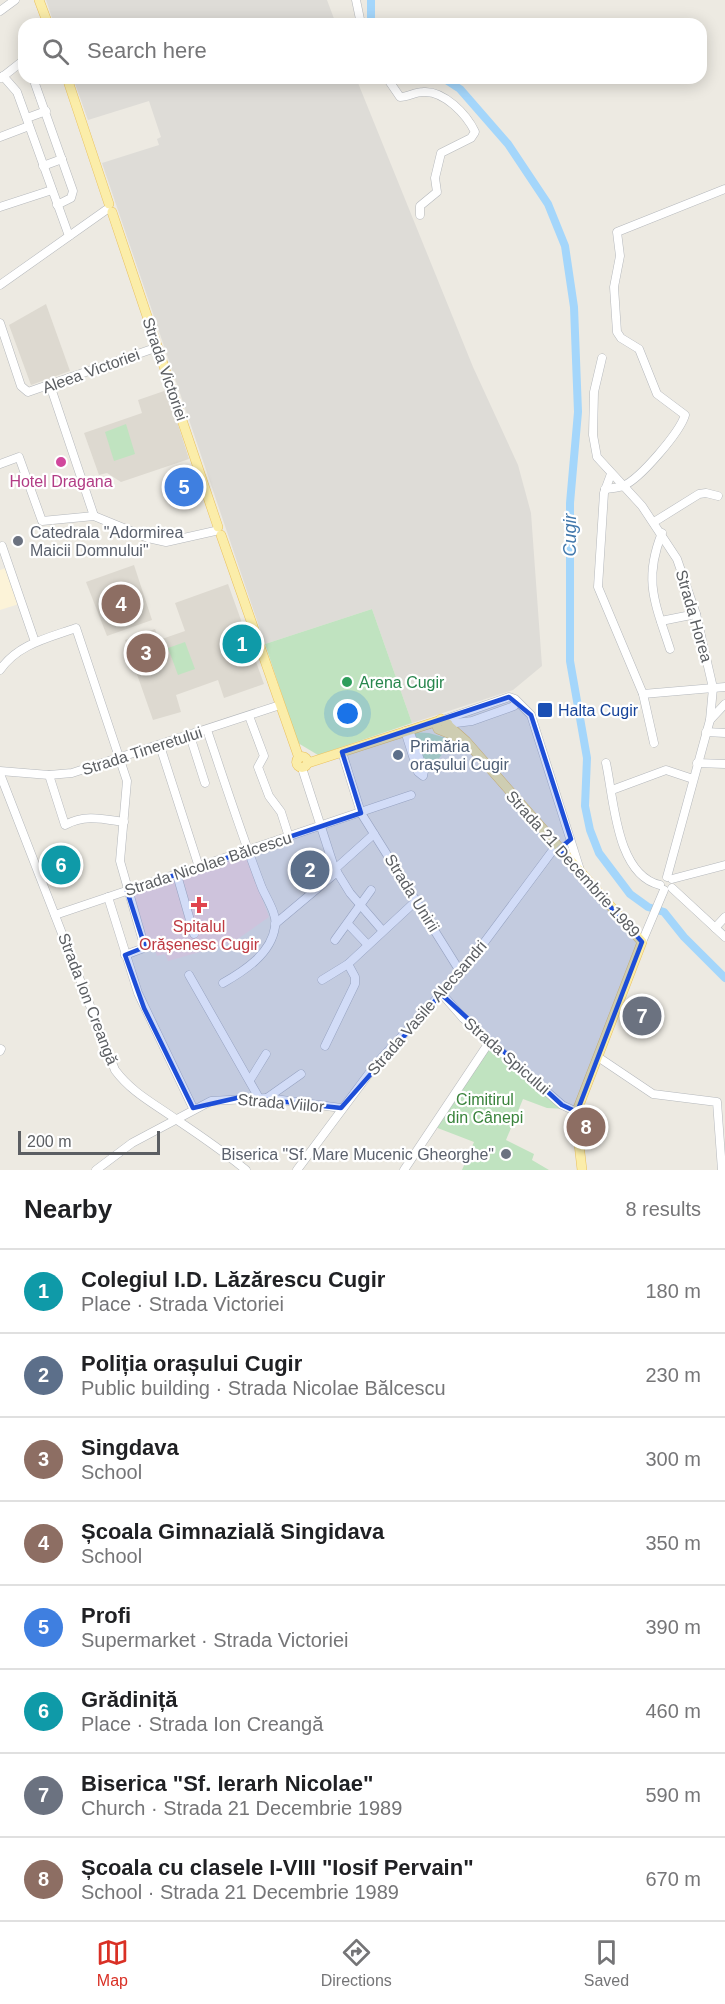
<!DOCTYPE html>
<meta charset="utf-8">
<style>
body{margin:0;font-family:Helvetica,sans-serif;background:#f6f6f6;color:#202124}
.scale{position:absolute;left:18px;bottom:15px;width:142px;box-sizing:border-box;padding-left:6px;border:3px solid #5b5e62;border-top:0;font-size:16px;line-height:21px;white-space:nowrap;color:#5b5e62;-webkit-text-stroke:4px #fff;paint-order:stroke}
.you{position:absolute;left:348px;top:714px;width:21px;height:21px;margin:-15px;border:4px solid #fff;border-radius:50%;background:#1a73e8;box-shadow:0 0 0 9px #1a73e833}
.badge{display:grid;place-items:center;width:39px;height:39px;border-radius:50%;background:#d93025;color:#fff;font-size:20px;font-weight:700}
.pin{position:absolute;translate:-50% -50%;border:3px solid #fff;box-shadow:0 2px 6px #0006}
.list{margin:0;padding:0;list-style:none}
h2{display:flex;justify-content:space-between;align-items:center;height:78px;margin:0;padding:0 24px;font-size:26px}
h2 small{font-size:20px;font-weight:400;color:#757577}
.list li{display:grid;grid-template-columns:39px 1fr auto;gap:18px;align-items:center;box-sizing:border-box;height:84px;padding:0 24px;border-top:2px solid #e0e0e0}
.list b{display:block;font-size:22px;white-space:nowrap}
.list p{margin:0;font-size:20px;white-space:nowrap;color:#757577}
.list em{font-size:20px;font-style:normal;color:#757577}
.icon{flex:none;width:33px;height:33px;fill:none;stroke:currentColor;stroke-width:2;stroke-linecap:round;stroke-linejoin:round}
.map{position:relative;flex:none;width:725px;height:1170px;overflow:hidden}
.search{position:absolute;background:#fff;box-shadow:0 3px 15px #0003;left:18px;right:18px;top:18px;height:66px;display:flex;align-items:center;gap:15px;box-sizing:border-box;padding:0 21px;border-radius:18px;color:#757577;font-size:22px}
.sheet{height:750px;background:#fff}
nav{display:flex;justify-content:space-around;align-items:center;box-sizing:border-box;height:84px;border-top:2px solid #e0e0e0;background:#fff;font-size:16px;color:#757577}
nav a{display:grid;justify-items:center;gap:3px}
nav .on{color:#d93025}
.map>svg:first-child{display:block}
.commercial{fill:#fcf3d8}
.industrial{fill:#dedcd7}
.education{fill:#ddd9d0}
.medical{fill:#fae0de}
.green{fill:#c0e3c0}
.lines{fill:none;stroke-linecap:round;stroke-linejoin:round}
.river{stroke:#a4d6fb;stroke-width:8}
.minor-casing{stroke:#b5b8bc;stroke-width:9}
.major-casing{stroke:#eac15e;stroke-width:10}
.minor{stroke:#fff;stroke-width:8}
.major{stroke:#fbeda9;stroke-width:9}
.marked{fill:#1d4ed8;fill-opacity:0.2;stroke:#1d4ed8;stroke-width:4.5;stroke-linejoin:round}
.hotel-dot{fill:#d1479c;stroke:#fff;stroke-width:2}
.worship-dot{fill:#6b7280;stroke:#fff;stroke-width:2}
.leisure-dot{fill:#2e9e5b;stroke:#fff;stroke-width:2}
.transit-dot{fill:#1a4fb4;stroke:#fff;stroke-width:2}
.service-dot{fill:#5c6f8a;stroke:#fff;stroke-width:2}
.health-dot{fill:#e0444e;stroke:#fff;stroke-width:2}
.labels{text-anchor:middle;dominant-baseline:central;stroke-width:4.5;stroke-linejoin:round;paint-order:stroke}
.street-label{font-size:16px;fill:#5b5e62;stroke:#fff}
.hotel-label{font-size:16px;fill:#b23c85;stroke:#fff}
.worship-label{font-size:16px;fill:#5b616d;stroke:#fff;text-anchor:start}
.leisure-label{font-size:16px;fill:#27864d;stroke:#fff;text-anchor:start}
.transit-label{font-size:16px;fill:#164399;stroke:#fff;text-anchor:start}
.service-label{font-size:16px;fill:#4e5e75;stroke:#fff;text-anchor:start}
.health-label{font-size:16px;fill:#be3a42;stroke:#fff}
.park-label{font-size:16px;fill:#39833b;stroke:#fff}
.water-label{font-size:18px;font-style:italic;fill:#4278ac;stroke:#fff}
</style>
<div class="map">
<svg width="725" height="1170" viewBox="0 0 725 1170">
<rect width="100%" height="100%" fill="#edeae2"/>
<polygon class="commercial" points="6,568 19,604 0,610 0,570"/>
<g class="industrial">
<polygon points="46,0 327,0 336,24 54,24"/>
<polygon points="73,78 356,78 473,367 518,465 531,513 542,666 513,690 412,723 372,609 265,644 102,163 159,145 157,139 161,137 149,101 88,120"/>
</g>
<g class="education">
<polygon points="46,304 70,371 31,385 9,325"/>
<polygon points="167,390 189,459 121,482 107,473 99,475 84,433 142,413 138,400"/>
<polygon points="134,565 152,620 107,636 86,582"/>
<polygon points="228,584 264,684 224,698 218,680 176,695 181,712 153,720 125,640 155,629 159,640 185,631 175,603"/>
</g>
<polygon class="medical" points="246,854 269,917 232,943 168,961 165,954 157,956 153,945 147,947 130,893"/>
<g class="green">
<polygon points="126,424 135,454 114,461 105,432"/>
<polygon points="372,609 412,723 318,755 298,743 265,644"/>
<polygon points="185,642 195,669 178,675 168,648"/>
<polygon points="412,732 429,733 453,740 427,774"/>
<polygon points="491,1045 566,1109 547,1108 523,1099 506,1140 534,1154 532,1160 549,1170 462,1170 474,1142 435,1127"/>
</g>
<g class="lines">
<g class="river">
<polyline points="371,0 371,24"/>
<polyline points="443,78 460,89 508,144 548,204 565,246 574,307 578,412 570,503 570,661 587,758 585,806 590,830 599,853 630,894 648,907 664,912 684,937 725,978"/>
</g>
<defs>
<g id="minor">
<polyline points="356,0 361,24"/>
<polyline points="0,11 15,0"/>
<polyline points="3,76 17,92 69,236"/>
<polyline points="1,78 24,60"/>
<polyline points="33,78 73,191 71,198 57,205"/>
<path d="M387,78L400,97C408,97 415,92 423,92C444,90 467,115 475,132L471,138L441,153L435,178L437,192L420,206V215"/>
<polyline points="27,118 46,111"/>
<polyline points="0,137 29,126"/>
<polyline points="43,166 62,159"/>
<polyline points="0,207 52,190"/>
<polyline points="0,285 106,210"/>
<polyline points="0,323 21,386 28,392 158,347"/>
<polyline points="602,358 594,392 593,435 597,457 642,506 677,559 696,614 713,688 710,720 667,877"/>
<polyline points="50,385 94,516"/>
<polyline points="0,464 19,457 42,521 94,516 148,538 166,542 215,531"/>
<polyline points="611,474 604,493 598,587 643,694 654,743"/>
<path d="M605,489C610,488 618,488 623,486C640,479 680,432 685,415L657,394L639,349L621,338L617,332L614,287L620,256L617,232L725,189"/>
<polyline points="654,522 699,494 706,493 718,496"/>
<path d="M662,533C643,580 655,603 670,649"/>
<polyline points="0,547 2,546 35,642"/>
<polyline points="661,621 696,614"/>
<path d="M0,670C18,644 48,638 76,628L127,781L120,861L144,945V948L125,955"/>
<polyline points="643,694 725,687"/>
<polyline points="249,716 264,756 258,767 269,796 281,812 289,837"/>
<polyline points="443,720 509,697 515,699 531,715 580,870"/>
<polyline points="710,720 725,704"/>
<polyline points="448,724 472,721 514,706 516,701"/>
<path d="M207,730C225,783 242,836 262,888C267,899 278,916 275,927C271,954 244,971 223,983"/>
<polyline points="405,731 418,772 423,776 424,771 409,730"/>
<polyline points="706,732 725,733"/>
<polyline points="190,736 205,783"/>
<polyline points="160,746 199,867"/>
<polyline points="342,752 361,813 461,973"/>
<path d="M606,763C614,799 616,875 660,885"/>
<polyline points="697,763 725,764"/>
<polyline points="302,768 334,867 350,893 382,930"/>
<polyline points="0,771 49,775 72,773 280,705"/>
<path d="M0,774L115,1070C132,1093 155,1104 177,1120C201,1136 224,1152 246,1170"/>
<path d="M49,775L65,825C85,814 103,819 124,822"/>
<polyline points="612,790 666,770 693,779"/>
<polyline points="335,869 374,834"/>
<polyline points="177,875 194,934"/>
<polyline points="672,879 725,865"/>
<polyline points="672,888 725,937"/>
<polyline points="108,897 138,993 193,1108"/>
<polyline points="55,915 411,795"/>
<polyline points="275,924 337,872"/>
<polyline points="348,924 367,944"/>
<polyline points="715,928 725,917"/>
<polyline points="335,940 371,890"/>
<polyline points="642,942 664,890"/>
<polyline points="189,975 259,1098"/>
<polyline points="322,980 348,964 417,900"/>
<polyline points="442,994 463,1018 562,1105 577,1112"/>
<polyline points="325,1046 355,984 355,977 348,964"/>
<polyline points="0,1051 1,1049"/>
<polyline points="598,1057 653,1094 717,1102 722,1170"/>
<polyline points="250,1080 266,1054"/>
<polyline points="267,1098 301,1074"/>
<polyline points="96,1170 132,1143 211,1101 267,1098 341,1108"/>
<polyline points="297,1170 376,1064 466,967 556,846"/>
<polyline points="404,1170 490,1041"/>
</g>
<g id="major">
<polyline points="39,0 48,24"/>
<polyline points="67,78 109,204"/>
<polyline points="112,212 218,527"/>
<polyline points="221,535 299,758"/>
<polyline points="448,725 466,741 642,942 578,1108 578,1135 582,1170"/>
<polyline points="443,731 448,724 441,719 436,724 438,729 458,737"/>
<circle cx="302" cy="762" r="5.5"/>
<polyline points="308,763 438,721"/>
</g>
</defs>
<use href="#minor" class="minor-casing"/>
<use href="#major" class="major-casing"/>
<use href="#minor" class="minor"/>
<use href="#major" class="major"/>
</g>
<path class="marked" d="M509,697L531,715L571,839L559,849L642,942L577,1112L562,1105L441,994L341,1108L241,1097L193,1108L144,1008L125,955L145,947L127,891L361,813L342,752Z"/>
<circle class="hotel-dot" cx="61" cy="462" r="6"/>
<g class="worship-dot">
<circle cx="18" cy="541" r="6"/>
<circle cx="506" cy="1154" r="6"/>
</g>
<circle class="leisure-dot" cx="347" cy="682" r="6"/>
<rect class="transit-dot" x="537" y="702" width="16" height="16" rx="3"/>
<circle class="service-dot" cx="398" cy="755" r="6"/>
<path class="health-dot" d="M196 896h6v6h6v6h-6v6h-6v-6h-6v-6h6z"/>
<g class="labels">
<g class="street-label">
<text transform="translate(165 369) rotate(71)">Strada Victoriei</text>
<text transform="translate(91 371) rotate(-20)">Aleea Victoriei</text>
<text transform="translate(694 616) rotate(74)">Strada Horea</text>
<text transform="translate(142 751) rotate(-18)">Strada Tineretului</text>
<text transform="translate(208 864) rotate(-18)">Strada Nicolae Bălcescu</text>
<text transform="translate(573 864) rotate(48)">Strada 21 Decembrie 1989</text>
<text transform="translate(412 893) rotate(58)">Strada Unirii</text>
<text transform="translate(88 999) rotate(69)">Strada Ion Creangă</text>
<text transform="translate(427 1008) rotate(-49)">Strada Vasile Alecsandri</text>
<text transform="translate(507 1056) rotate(41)">Strada Spicului</text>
<text transform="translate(281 1103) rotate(5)">Strada Viilor</text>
</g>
<g class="hotel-label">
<text x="61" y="481">Hotel Dragana</text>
</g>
<g class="worship-label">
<text x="30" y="532">Catedrala "Adormirea<tspan x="30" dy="18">Maicii Domnului"</tspan></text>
<text x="494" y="1154" text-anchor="end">Biserica "Sf. Mare Mucenic Gheorghe"</text>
</g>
<g class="leisure-label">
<text x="359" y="682">Arena Cugir</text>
</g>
<g class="transit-label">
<text x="558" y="710">Halta Cugir</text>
</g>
<g class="service-label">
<text x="410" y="746">Primăria<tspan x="410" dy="18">orașului Cugir</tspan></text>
</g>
<g class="health-label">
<text x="199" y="926">Spitalul<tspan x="199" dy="18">Orășenesc Cugir</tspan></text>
</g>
<g class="park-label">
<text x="485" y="1099">Cimitirul<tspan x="485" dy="18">din Cânepi</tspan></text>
</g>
<g class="water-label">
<text transform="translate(570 535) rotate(-90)">Cugir</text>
</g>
</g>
</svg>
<div class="scale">200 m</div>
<div class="you"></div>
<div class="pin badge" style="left:242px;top:644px;background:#0f9aa8">1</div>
<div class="pin badge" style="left:310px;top:870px;background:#5c6f8a">2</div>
<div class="pin badge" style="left:146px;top:653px;background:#8d6e63">3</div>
<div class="pin badge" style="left:121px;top:604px;background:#8d6e63">4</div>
<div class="pin badge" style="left:184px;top:487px;background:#3f7fe0">5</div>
<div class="pin badge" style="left:61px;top:865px;background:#0f9aa8">6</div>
<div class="pin badge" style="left:642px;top:1016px;background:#6b7280">7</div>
<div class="pin badge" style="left:586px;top:1127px;background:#8d6e63">8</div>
<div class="search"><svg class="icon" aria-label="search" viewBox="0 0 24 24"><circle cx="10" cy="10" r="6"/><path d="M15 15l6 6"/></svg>Search here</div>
</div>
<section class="sheet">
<h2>Nearby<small>8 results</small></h2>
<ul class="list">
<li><span class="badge" style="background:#0f9aa8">1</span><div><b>Colegiul I.D. Lăzărescu Cugir</b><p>Place · Strada Victoriei</p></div><em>180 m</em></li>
<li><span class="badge" style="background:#5c6f8a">2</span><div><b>Poliția orașului Cugir</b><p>Public building · Strada Nicolae Bălcescu</p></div><em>230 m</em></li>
<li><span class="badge" style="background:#8d6e63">3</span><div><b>Singdava</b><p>School</p></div><em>300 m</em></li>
<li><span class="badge" style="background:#8d6e63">4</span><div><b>Școala Gimnazială Singidava</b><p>School</p></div><em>350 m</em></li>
<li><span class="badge" style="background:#3f7fe0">5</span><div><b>Profi</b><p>Supermarket · Strada Victoriei</p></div><em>390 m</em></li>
<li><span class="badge" style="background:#0f9aa8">6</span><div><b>Grădiniță</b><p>Place · Strada Ion Creangă</p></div><em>460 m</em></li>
<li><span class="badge" style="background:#6b7280">7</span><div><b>Biserica &quot;Sf. Ierarh Nicolae&quot;</b><p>Church · Strada 21 Decembrie 1989</p></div><em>590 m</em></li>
<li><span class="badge" style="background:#8d6e63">8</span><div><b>Școala cu clasele I-VIII &quot;Iosif Pervain&quot;</b><p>School · Strada 21 Decembrie 1989</p></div><em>670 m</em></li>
</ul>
</section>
<nav>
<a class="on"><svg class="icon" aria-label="map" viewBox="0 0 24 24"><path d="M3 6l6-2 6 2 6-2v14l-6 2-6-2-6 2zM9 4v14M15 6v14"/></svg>Map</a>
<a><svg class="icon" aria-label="directions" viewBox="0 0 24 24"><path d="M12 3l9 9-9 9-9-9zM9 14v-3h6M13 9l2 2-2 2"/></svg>Directions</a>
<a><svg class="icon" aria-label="saved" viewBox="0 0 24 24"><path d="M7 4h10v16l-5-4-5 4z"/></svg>Saved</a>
</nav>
